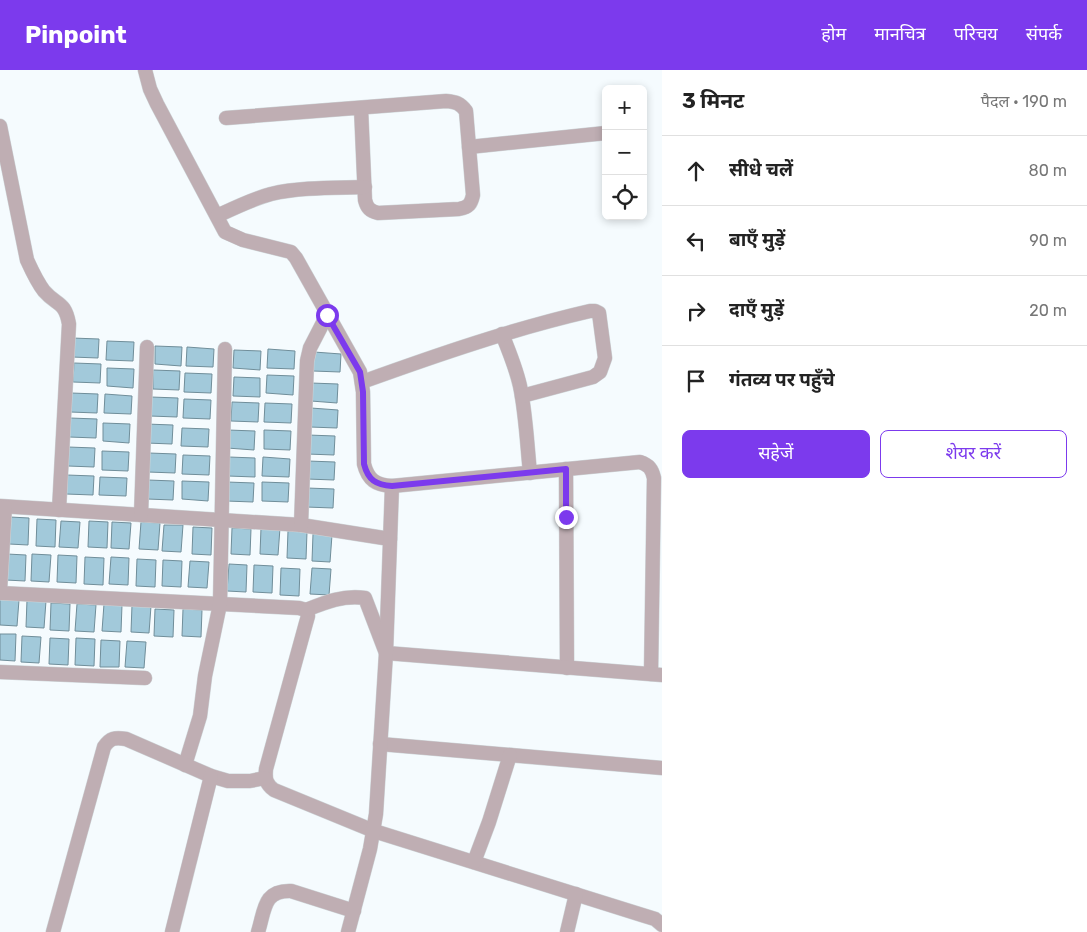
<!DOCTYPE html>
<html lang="hi">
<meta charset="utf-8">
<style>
body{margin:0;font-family:Rubik,"Noto Sans Devanagari",sans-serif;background:#f2f2f2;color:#222}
.controls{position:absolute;right:15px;top:15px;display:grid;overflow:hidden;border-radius:8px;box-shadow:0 2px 8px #0003}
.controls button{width:45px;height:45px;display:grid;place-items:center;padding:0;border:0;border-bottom:1px solid #e0e0e0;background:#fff;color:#222;font:25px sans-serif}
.stop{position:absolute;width:15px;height:15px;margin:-11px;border:4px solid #7c3aed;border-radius:50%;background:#fff}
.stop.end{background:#7c3aed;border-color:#fff;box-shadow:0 1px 5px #0008}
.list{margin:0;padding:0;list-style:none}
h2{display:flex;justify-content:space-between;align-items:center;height:65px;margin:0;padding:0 20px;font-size:21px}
h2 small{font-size:16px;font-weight:400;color:#767676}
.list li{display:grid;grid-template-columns:32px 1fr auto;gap:15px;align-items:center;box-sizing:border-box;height:70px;padding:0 20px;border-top:1px solid #e0e0e0}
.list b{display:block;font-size:19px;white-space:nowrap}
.list em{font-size:16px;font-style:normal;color:#767676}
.actions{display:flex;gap:10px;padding:15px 20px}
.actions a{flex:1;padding:11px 0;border:1px solid #7c3aed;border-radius:8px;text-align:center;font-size:18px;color:#7c3aed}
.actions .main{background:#7c3aed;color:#fff}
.icon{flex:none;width:28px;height:28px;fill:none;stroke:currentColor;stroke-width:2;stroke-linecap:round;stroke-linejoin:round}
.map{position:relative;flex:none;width:662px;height:862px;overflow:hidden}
header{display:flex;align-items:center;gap:30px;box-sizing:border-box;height:70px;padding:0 25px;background:#7c3aed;color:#fff}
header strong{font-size:24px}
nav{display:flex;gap:28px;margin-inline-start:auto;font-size:18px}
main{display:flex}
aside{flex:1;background:#fff}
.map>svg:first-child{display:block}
.building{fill:#a2c9da;stroke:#708e9a}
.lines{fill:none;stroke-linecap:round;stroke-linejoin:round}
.minor-casing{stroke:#ced5d8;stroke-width:15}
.minor{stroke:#bfaeb3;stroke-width:14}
.route{stroke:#7c3aed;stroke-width:6}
</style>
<header>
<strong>Pinpoint</strong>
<nav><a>होम</a><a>मानचित्र</a><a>परिचय</a><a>संपर्क</a></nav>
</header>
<main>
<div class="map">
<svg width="662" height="862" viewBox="0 0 662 862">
<rect width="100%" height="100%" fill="#f5fbfe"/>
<g class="building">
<polygon points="72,268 99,269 98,288 72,287"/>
<polygon points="107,271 134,272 133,291 106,290"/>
<polygon points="155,276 182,277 181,296 155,294"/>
<polygon points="187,277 214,279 213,297 186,296"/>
<polygon points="268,279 295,281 294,299 267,298"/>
<polygon points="234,280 261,281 260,300 233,298"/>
<polygon points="314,282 341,284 340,302 313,301"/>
<polygon points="74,293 101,294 100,313 73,312"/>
<polygon points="107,298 134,299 133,318 107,316"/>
<polygon points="153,300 180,301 179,320 153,319"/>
<polygon points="185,303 212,304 211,323 184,322"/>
<polygon points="267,305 294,306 293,325 266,323"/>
<polygon points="234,307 260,308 260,327 233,326"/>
<polygon points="311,313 338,314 337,333 311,331"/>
<polygon points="71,323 98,324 97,343 70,342"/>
<polygon points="105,324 132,326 131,344 104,343"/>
<polygon points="151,327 178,328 177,347 150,346"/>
<polygon points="184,329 211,330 210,349 183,348"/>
<polygon points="232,332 259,333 258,352 231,351"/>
<polygon points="265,333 292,334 291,353 264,352"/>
<polygon points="311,338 338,340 337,358 310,357"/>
<polygon points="70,348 97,349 96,368 69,367"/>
<polygon points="103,353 130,354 129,373 103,371"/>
<polygon points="146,354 173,355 172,374 146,373"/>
<polygon points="182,358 209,359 208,377 181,376"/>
<polygon points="228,360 255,361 254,380 227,378"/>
<polygon points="264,360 291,361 290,380 264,379"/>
<polygon points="308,365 335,366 334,385 307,384"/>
<polygon points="68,377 95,378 94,397 68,396"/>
<polygon points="102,381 129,382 128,401 102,400"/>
<polygon points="149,383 176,384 175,403 148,402"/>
<polygon points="183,385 210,386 209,405 182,404"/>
<polygon points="229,387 255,388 255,407 228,406"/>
<polygon points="263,387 290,389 289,407 262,406"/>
<polygon points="308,391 335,392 334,410 307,409"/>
<polygon points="67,405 94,406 93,425 66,424"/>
<polygon points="100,407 127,408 126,426 99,425"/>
<polygon points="148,410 174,411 173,430 147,429"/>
<polygon points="182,411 209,412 208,431 182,429"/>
<polygon points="227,412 254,413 253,432 226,431"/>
<polygon points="262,412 289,413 288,432 262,431"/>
<polygon points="307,418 334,419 333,438 306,437"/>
<polygon points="10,447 29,448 28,475 9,474"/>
<polygon points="37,449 56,450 55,477 36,476"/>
<polygon points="61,451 80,452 78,478 59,477"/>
<polygon points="89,451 108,452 107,478 88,477"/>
<polygon points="112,452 131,453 129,479 111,478"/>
<polygon points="141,452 160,453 158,480 139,479"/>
<polygon points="164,455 183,455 181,482 162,481"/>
<polygon points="193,457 212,458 211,485 192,484"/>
<polygon points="232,458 251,459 250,485 231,484"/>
<polygon points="261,458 280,458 278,485 260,484"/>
<polygon points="288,461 307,462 306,489 287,488"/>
<polygon points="313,464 332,465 330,492 312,491"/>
<polygon points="7,484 26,485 25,511 6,510"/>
<polygon points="32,484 51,485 49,512 31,511"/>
<polygon points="58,485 77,486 76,513 57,512"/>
<polygon points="85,487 104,488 103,515 84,514"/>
<polygon points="111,487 129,488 128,515 109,514"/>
<polygon points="137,489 156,490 155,517 136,516"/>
<polygon points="163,490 182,491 181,517 162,516"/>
<polygon points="190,491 209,492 207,518 188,517"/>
<polygon points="229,494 247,495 246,522 227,521"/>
<polygon points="254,495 273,496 272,523 253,522"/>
<polygon points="281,498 300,499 299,526 280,525"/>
<polygon points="312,498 331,499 329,525 310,524"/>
<polygon points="0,529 19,530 17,556 0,555"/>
<polygon points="27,530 46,531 44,558 26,557"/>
<polygon points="51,533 70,534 69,561 50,560"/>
<polygon points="77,534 96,535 94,562 75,561"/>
<polygon points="104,534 122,535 121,562 102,561"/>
<polygon points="132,535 151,536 149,563 131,562"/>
<polygon points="155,539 174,540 173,567 154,566"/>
<polygon points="183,539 202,540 201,567 182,566"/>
<polygon points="0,564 16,564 15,591 0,590"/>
<polygon points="22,566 41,567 39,593 21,592"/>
<polygon points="50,568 69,569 68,595 49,594"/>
<polygon points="76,568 95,569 94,596 75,595"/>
<polygon points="101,570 120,571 119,597 100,597"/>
<polygon points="127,571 146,572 144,598 125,597"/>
</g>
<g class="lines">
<defs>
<g id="minor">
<path d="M145,0L150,19L157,34L225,162L243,170L291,182L296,188L360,302L363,322L364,394C368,410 376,415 392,416L640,392C649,395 652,399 654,408L651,604"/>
<path d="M226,48L446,31C456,32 460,33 466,41L473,125C471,134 469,137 459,139L378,143C370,141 367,138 365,130L361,38"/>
<path d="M0,56L27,190C32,201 37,212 44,221C57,236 65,231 69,254L59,440"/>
<polyline points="469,77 606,63"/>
<path d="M217,146C234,138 252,129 271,124C301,117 334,118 365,117"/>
<path d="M502,264C509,281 516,298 520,316C526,345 527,374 530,403"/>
<path d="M362,312C437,285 512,259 590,241H595L599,243L605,288L600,302L593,307L522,326"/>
<polyline points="566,399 567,598"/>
<polyline points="0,436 301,455 390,469"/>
<polyline points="141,445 147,277"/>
<polyline points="301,455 307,291 310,278 327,245"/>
<polyline points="0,521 5,437"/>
<path d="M0,523L299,538L306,540L308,546L306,553L266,699C265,709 266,714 274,720L374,761L642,845L655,849L662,855"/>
<path d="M306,540C326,532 343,525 365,528L386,583L662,605"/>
<polyline points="0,602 145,608"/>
<polyline points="380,674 662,698"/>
<polyline points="185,695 200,646 205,606 220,534 225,279"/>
<polyline points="474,792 489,752 510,685"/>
<path d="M53,862L104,677C110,668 115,667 126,669L211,706L228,711H250L265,708"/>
<polyline points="172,862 211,706"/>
<path d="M258,862C265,840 263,820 291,821L354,841"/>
<polyline points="348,862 370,779 376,744 386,583 392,416"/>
<polyline points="567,862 576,824"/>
</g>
</defs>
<use href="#minor" class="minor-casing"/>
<use href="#minor" class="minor"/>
</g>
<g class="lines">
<path class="route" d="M327,245L360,302L363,322L364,394C368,410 376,415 392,416L566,399V447"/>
</g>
</svg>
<div class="controls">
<button>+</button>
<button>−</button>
<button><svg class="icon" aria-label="locate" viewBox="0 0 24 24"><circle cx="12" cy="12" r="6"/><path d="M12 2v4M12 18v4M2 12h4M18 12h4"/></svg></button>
</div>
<div class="stop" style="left:327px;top:245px"></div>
<div class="stop end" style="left:566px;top:447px"></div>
</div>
<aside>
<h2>3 मिनट<small>पैदल · 190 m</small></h2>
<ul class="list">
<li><svg class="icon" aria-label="ahead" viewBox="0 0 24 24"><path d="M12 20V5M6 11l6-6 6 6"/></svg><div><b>सीधे चलें</b></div><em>80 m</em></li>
<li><svg class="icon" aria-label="left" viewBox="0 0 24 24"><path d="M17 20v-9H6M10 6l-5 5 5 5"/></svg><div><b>बाएँ मुड़ें</b></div><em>90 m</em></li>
<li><svg class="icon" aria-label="right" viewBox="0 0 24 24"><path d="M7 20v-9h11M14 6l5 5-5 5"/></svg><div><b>दाएँ मुड़ें</b></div><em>20 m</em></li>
<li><svg class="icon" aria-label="arrive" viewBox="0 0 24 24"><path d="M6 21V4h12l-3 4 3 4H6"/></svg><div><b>गंतव्य पर पहुँचे</b></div></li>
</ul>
<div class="actions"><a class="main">सहेजें</a><a>शेयर करें</a></div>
</aside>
</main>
